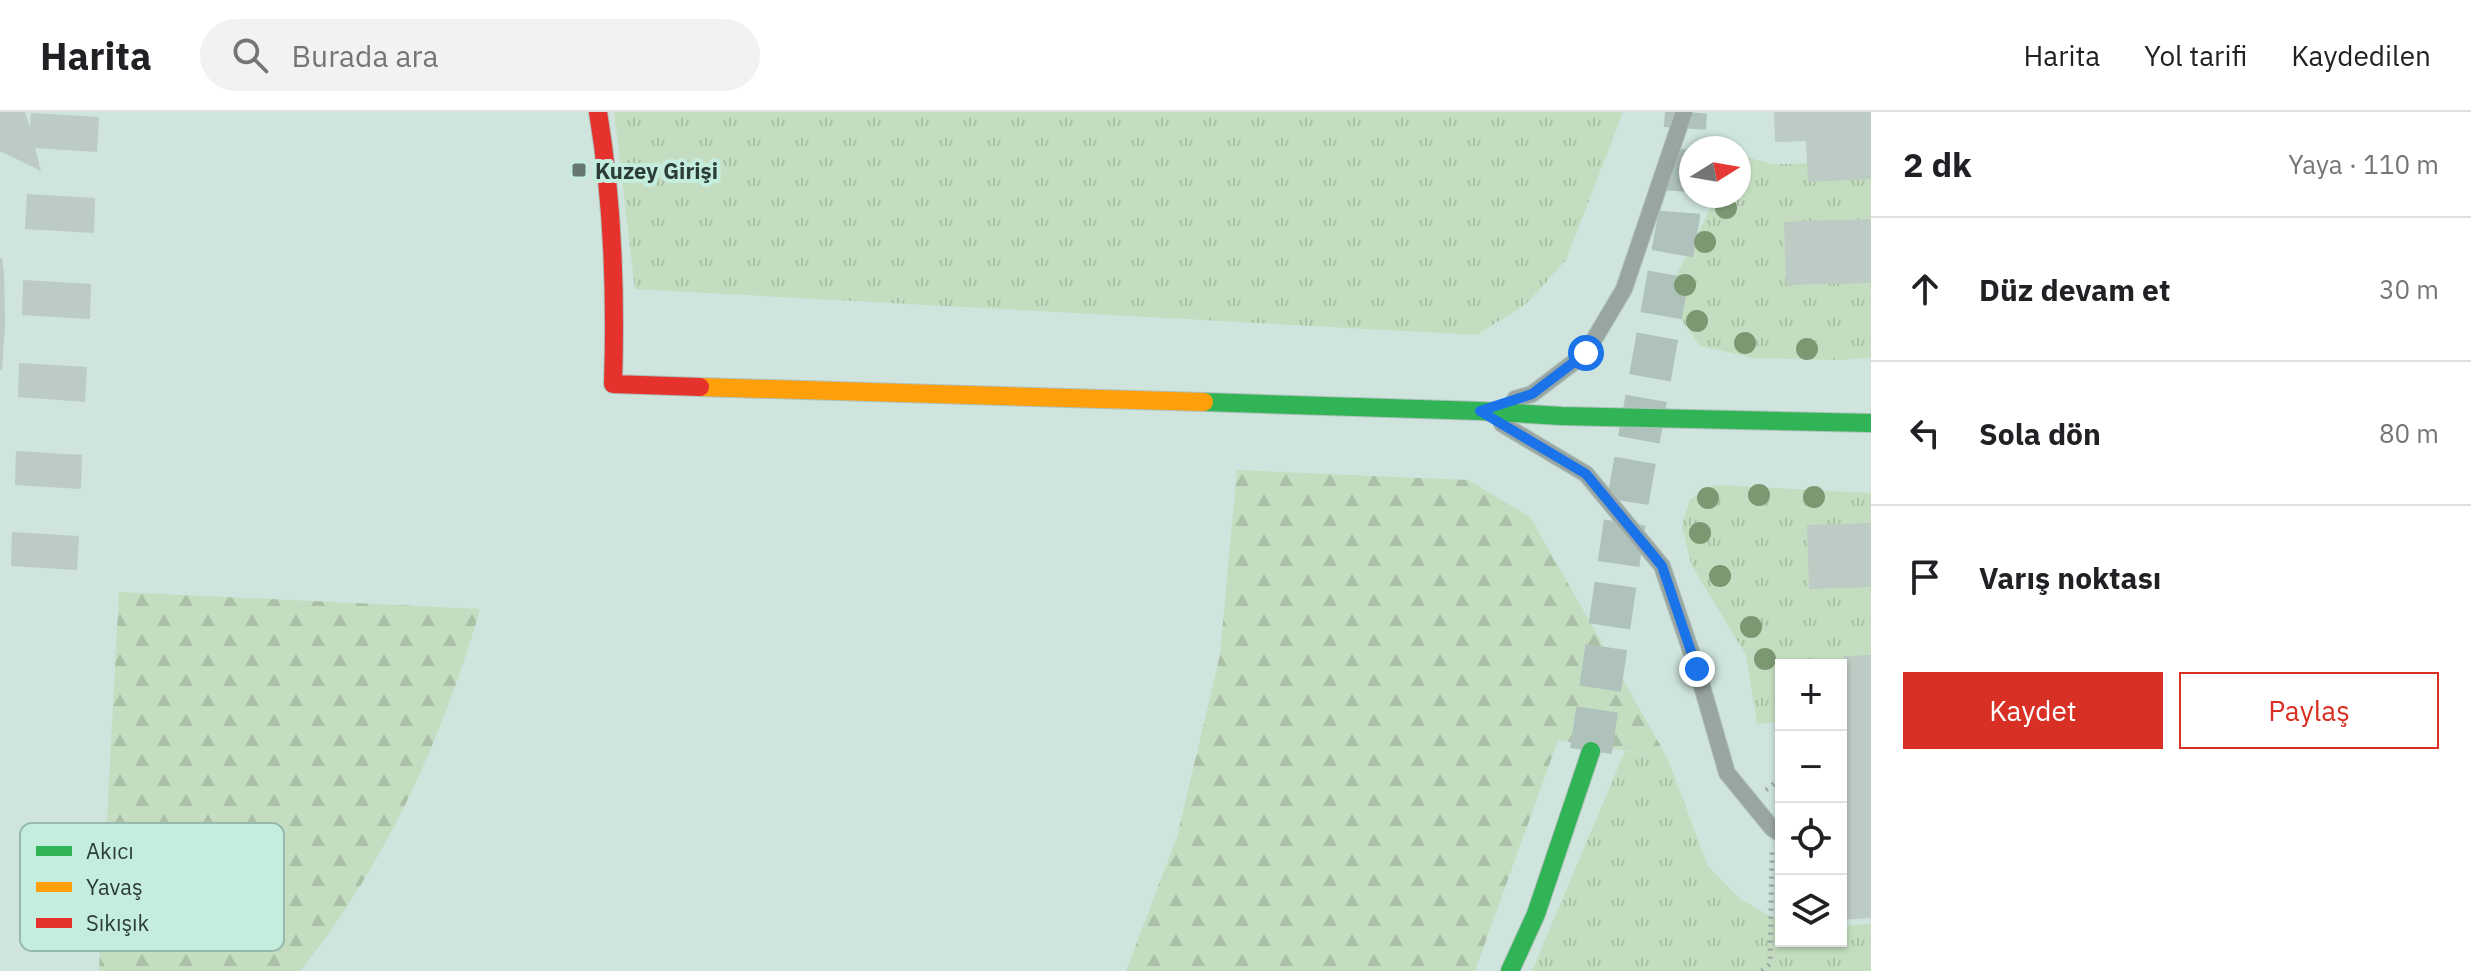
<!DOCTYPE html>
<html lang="tr">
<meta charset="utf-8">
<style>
body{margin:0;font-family:"IBM Plex Sans",sans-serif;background:#f2f2f2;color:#202124}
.controls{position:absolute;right:24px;bottom:24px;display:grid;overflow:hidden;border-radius:0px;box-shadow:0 2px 6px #0004}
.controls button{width:72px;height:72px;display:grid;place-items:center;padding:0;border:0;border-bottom:2px solid #e0e0e0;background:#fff;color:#202124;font:40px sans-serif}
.compass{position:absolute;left:1679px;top:24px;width:72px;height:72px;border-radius:50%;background:#fff;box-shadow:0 2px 6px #0004;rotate:79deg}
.stop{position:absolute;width:24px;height:24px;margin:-18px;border:6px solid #1a73e8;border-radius:50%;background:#fff}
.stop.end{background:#1a73e8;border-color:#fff;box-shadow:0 2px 8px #0008}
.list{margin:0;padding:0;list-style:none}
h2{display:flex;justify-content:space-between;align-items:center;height:104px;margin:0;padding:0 32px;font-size:34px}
h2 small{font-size:26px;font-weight:400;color:#757577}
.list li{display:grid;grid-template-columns:52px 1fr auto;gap:24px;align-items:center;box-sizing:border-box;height:144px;padding:0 32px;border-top:2px solid #e0e0e0}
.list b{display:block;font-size:30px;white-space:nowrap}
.list em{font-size:26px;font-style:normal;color:#757577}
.actions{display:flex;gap:16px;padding:24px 32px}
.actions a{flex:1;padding:18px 0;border:2px solid #d93025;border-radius:0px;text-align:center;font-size:28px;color:#d93025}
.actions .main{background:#d93025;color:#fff}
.icon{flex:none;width:44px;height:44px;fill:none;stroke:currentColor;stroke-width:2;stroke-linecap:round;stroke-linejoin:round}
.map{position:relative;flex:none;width:1871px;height:859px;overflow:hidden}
header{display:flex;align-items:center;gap:48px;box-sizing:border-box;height:112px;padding:0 40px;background:#fff;border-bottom:2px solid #e0e0e0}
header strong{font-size:38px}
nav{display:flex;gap:44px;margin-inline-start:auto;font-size:28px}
.search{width:560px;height:72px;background:#f2f2f2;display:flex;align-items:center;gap:20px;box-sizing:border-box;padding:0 28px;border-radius:44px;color:#757577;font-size:30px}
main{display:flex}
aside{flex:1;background:#fff}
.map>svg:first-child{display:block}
.grass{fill:url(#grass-tufts)}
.forest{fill:url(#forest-firs)}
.building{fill:#bccbc3}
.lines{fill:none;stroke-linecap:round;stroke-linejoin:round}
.secondary-tunnel{stroke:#aec2bb;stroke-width:42;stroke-dasharray:42 21;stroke-linecap:butt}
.lane-casing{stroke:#afc1ba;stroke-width:18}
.fast-casing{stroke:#afc1ba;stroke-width:20}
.slow-casing{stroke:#afc1ba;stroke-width:20}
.jam-casing{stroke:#afc1ba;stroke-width:20}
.path{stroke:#9ba8a4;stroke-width:5;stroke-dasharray:2 6;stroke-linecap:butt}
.lane{stroke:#99a5a3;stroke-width:16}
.fast{stroke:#30b455;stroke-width:18}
.slow{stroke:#ff9f0a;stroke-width:18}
.jam{stroke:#e5322d;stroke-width:18}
.tree{fill:#7b9872}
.route{stroke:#1a73e8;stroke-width:10}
.poi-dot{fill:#657770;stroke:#c5edde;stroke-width:3}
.labels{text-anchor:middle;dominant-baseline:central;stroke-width:8;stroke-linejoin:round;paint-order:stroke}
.poi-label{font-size:22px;font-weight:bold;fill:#2c3c36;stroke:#c5edde;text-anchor:start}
.key{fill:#c5edde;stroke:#97b8ac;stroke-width:2}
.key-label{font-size:22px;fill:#2c3c36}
</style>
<header>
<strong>Harita</strong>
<div class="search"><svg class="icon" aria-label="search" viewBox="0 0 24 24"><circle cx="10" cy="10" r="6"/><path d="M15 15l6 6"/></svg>Burada ara</div>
<nav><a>Harita</a><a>Yol tarifi</a><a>Kaydedilen</a></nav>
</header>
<main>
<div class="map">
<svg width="1871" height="859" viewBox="0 0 1871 859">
<defs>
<pattern id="grass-tufts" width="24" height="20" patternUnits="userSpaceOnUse" patternTransform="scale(2)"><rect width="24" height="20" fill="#c4ddc0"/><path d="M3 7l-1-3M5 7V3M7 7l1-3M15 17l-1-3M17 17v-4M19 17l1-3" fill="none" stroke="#a9bfa6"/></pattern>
<pattern id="forest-firs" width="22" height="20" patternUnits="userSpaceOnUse" patternTransform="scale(2)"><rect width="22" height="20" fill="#c4ddc0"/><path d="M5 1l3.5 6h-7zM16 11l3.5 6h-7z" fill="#a9bfa6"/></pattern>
</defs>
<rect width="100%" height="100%" fill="#cee4dc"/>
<g class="grass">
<polygon points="614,0 1623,0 1566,148 1527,191 1477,223 635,177"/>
<polygon points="1739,43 1772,52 1871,50 1871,245 1841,248 1754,246 1700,234 1677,202 1675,166 1717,84 1739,84"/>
<polygon points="1716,373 1871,381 1871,604 1841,606 1841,553 1781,553 1781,610 1757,612 1746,543 1691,452 1682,414 1690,387"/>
<polygon points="1625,639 1667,645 1708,754 1740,787 1781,810 1781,829 1841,829 1841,814 1871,812 1871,859 1532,859"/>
</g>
<g class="forest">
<polygon points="1237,358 1468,368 1530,405 1667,645 1558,628 1475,859 1126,859 1177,725 1220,543"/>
<path d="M119,480L480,497C443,626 385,753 300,859H99Z"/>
</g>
<g class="building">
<polygon points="0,0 25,0 30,17 31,1 99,5 97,40 35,36 41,59 0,39"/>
<polygon points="1774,0 1871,0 1871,67 1808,70 1806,29 1775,30"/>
<polygon points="27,82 95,86 94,121 25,117"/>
<polygon points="1871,107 1871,171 1786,173 1784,110"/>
<polygon points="0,146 2,146 4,160 5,212 2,258 0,258"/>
<polygon points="23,168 91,172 90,207 22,203"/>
<polygon points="19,251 87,255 85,290 18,285"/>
<polygon points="16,339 82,343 81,377 15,373"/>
<polygon points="1871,411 1871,475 1809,477 1807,413"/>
<polygon points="12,420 79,424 77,458 11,454"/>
<polygon points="1871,543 1871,806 1841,808 1841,587 1846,587 1844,544"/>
</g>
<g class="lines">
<polyline class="secondary-tunnel" points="1591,639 1628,388 1679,104 1686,0"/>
<defs>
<g id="lane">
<polyline points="1515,287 1532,282 1586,241 1624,177 1684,0"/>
<polyline points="1502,312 1586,362 1662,454 1697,557 1727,661 1772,716 1781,722"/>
</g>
<g id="fast">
<polyline points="1204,290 1480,299 1561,304 1871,311"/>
<polyline points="1510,859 1536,802 1591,639"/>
</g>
<polyline id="slow" points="700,275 1204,290"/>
<path id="jam" d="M598,0C613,90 616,180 613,272L700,275"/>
</defs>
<use href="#lane" class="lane-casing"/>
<use href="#fast" class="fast-casing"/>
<use href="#slow" class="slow-casing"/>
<use href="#jam" class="jam-casing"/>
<g class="path">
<polyline points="1766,678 1781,667"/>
<polyline points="1762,859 1770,852 1772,739"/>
</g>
<use href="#lane" class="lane"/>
<use href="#fast" class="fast"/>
<use href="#slow" class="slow"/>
<use href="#jam" class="jam"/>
</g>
<g class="tree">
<circle cx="1726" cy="96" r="11"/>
<circle cx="1705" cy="130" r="11"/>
<circle cx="1685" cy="173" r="11"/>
<circle cx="1697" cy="209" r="11"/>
<circle cx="1745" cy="231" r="11"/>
<circle cx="1807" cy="237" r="11"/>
<circle cx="1759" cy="383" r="11"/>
<circle cx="1814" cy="385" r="11"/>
<circle cx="1708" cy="386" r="11"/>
<circle cx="1700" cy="421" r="11"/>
<circle cx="1720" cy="464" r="11"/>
<circle cx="1751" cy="515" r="11"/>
<circle cx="1765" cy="547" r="11"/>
</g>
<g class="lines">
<polyline class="route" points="1586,241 1532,282 1480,299 1586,362 1662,454 1697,557"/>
</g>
<rect class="poi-dot" x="571" y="50" width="16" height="16" rx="4"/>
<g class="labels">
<g class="poi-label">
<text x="595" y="58">Kuzey Girişi</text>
</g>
</g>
<rect x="20" y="711" width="264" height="128" rx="12" class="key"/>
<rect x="36" y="734" width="36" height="10" fill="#30b455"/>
<rect x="36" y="770" width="36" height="10" fill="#ff9f0a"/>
<rect x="36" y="806" width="36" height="10" fill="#e5322d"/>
<g class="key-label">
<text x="86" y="747">Akıcı</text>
<text x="86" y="783">Yavaş</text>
<text x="86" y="819">Sıkışık</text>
</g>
</svg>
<div class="controls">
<button>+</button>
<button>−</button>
<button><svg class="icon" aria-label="locate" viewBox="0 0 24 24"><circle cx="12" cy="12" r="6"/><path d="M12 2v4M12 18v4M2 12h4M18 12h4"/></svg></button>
<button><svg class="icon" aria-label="layers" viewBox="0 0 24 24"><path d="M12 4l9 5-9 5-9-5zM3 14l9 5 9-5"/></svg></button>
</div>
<svg class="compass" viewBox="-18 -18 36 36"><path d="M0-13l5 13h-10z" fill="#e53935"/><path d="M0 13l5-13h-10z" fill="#757577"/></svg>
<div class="stop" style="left:1586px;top:241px"></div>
<div class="stop end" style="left:1697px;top:557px"></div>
</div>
<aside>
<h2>2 dk<small>Yaya · 110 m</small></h2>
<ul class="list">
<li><svg class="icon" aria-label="ahead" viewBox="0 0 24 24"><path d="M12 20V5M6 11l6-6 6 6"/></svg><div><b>Düz devam et</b></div><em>30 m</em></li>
<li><svg class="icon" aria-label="left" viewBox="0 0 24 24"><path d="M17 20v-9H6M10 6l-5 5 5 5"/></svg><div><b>Sola dön</b></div><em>80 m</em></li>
<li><svg class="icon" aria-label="arrive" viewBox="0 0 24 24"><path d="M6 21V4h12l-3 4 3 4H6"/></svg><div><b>Varış noktası</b></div></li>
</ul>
<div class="actions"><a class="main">Kaydet</a><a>Paylaş</a></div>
</aside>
</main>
